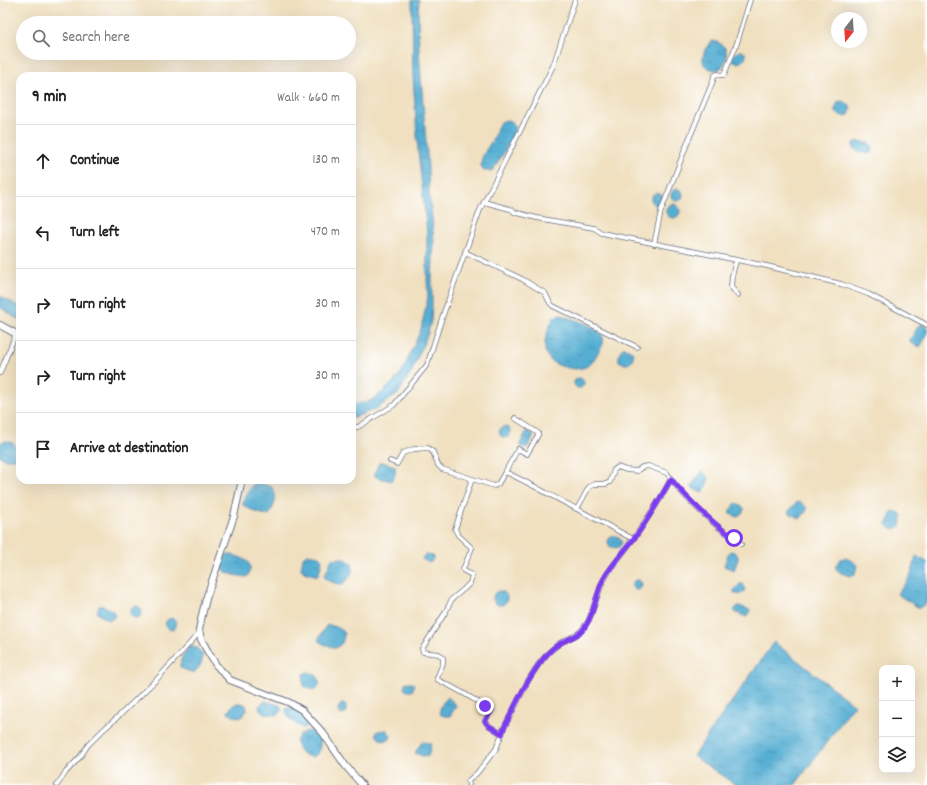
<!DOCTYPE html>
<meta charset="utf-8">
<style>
body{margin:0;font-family:Dekko,sans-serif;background:#f2f2f2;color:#202124}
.controls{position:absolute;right:12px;bottom:12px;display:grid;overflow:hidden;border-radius:8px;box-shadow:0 4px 16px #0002}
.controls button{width:36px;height:36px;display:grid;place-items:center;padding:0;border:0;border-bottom:1px solid #e0e0e0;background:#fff;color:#202124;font:20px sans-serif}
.compass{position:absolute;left:831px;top:12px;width:36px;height:36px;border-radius:50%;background:#fff;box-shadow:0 4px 16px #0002;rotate:197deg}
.stop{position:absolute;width:12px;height:12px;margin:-9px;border:3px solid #7c3aed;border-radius:50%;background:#fff}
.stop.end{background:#7c3aed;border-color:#fff;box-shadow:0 1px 4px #0008}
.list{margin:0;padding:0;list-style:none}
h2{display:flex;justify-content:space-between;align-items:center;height:52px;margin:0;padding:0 16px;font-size:17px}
h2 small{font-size:13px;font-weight:400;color:#757577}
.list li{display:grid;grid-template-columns:26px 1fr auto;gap:12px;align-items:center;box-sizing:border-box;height:72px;padding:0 16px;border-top:1px solid #e0e0e0}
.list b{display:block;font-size:15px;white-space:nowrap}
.list em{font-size:13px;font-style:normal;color:#757577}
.icon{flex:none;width:22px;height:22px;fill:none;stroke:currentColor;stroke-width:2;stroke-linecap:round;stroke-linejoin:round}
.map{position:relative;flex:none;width:927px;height:785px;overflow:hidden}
.search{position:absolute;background:#fff;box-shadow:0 4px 16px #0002;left:16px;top:16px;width:340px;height:44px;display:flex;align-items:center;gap:10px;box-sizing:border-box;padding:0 14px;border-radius:22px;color:#757577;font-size:15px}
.panel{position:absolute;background:#fff;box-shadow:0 4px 16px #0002;left:16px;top:72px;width:340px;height:412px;border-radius:12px}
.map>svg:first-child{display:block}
.water{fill:url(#water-ripples);stroke:#386f98}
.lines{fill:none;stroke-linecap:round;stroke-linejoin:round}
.canal{stroke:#56afd3;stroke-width:4.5}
.street-casing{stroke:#666d80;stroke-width:5.5}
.secondary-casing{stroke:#666d80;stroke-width:8}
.street{stroke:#fff;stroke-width:4}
.secondary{stroke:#fff;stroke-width:6}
.route{stroke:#7c3aed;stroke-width:5}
</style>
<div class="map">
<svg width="927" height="785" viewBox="0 0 927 785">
<defs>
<pattern id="water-ripples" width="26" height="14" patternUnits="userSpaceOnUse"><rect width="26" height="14" fill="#56afd3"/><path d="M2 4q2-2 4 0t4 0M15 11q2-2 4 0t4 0" fill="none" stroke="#468fae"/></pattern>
</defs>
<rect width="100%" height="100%" fill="#fff"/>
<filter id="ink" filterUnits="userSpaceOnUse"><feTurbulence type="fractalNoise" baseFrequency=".025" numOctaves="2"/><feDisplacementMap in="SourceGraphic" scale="8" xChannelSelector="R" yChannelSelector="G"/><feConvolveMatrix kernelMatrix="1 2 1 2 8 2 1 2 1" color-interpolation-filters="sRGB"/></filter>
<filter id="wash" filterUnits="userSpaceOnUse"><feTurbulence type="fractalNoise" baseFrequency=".012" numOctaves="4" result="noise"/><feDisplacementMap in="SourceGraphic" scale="16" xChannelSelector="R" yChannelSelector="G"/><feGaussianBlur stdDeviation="0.9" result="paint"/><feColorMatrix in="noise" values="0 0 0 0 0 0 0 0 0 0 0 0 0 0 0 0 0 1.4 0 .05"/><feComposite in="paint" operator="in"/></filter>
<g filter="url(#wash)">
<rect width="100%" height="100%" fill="#f0e0c0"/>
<g class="water">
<polygon points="412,0 419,0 418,14 419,51 428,167 429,195 432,217 434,243 432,279 432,305 431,321 428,333 411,373 397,395 374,410 352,418 352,408 370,401 383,392 397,378 403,370 421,329 428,297 427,282 427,233 418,151 413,76"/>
<path d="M712,41C730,43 730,60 719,70C714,70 707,69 704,64C700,59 707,44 712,41Z"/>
<path d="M739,51H742L745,53L746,56C743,62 738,65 732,61C732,56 735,54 739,51Z"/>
<path d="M842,101C847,102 849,104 851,109L849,115L845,117L835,112V109L838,102Z"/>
<path d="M507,120L512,122C514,125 515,128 514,131C512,142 499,160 493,170C490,171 487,172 484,170C475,163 489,146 493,139C496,134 496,126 501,122C503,121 506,120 507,120Z"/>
<path d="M855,142C861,141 869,142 873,147L872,153C865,154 853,152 853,144Z"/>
<circle cx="677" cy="195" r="6"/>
<circle cx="657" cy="199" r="6"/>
<circle cx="673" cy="211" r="7"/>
<polygon points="0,296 20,307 20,321 0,307"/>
<path d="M561,315C570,318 601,327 603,338C605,344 600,349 597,354C593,362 591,366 582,368C575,370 568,368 561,366C536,358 545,335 554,317Z"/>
<polygon points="922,324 927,327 927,335 920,347 911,343 910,340 919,325"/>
<path d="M623,348C635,348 636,358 628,364H625L619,361C618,356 619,351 623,348Z"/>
<circle cx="579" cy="383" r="5"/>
<circle cx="505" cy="432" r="5.5"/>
<polygon points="529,431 533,434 533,438 527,448 521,447 520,444 526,432"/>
<path d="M6,441C18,443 18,449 16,459C10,459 4,460 0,456V444L1,442Z"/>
<path d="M382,462L395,466C396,471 395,477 391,481L379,478L375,476V472L379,463Z"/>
<polygon points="702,471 709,478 706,487 702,493 692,488 691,486"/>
<path d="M258,482L272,487C278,498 275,504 269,515C259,514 252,511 243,505C243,498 249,491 252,485Z"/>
<path d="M798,502C802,503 806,505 807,510L800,519L789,513L788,512L796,503Z"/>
<path d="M736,503L744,508C744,512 740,515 737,517L730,513V511Z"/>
<path d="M894,511L900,513L902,516C902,519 901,523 900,526C896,532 889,529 887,524L891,514Z"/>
<path d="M611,536C616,535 620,537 622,543L619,547L615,548L609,546L608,541Z"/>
<polygon points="730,551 734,552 738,556 738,559 734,570 724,566 728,554"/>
<path d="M226,554C238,556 258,560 247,577C239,576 228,575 222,569V565Z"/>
<polygon points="307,554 319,556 322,559 321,566 318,576 304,572 301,569 303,557"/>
<polygon points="426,554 433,556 433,559 430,563 422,559 423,557"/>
<path d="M916,556L927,562V603L919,608L897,594C900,588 906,584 909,578C913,572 914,564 916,556Z"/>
<path d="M340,558L345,559L352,563C354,573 349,580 341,585L327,580L324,576L332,559Z"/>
<polygon points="845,558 853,561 857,565 855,574 850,576 841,573 836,569 836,565 841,559"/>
<circle cx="637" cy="585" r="5"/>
<path d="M740,584H743C748,591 741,597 734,593V590Z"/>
<circle cx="500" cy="598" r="7"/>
<circle cx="136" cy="612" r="6"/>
<polygon points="99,606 104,606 113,611 115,616 113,618 110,620 101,616 97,613"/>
<path d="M739,606L750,610C750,613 749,615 746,617L735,612C734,609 736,607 739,606Z"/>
<circle cx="171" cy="624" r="5.5"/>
<polygon points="330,625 336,627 345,633 342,643 336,648 323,644 318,640 326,626"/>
<polygon points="774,642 854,705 795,785 736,785 693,756"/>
<path d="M190,647C197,646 199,650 203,655C203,663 199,667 194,673L183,669L180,667C180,659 184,652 190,647Z"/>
<path d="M307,672C319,673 324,683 314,691L304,686L303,682L304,674Z"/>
<polygon points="407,682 415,684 412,691 408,691 404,689 405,683"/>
<path d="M448,697L456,705L455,708L450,716H444L440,714C439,707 443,702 448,697Z"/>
<path d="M265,701L279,705L282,707C282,711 281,713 278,715L267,714L263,712L260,710L259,706L262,703Z"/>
<polygon points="237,703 241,703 246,705 247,710 242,717 233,716 228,712 232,706"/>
<path d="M342,704L346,705V713L342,715L338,712C338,708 339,706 342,704Z"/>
<path d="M287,708C290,708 294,707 297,709C301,712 308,720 309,725L307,727L302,728C296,723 283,717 287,708Z"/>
<path d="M387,730L391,736L389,740C383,742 377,739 376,733L378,731Z"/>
<path d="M308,731C311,731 315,731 317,733C321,738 321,748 318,753C317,754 314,756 312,757C302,755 300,753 296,743C297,736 301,734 308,731Z"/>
<polygon points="422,742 429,743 431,744 429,754 427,757 417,754 415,753"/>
</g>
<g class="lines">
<polyline class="canal" points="352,407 364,404"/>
</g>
</g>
<g filter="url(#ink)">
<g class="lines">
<defs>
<g id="street">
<polyline points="484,202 510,209 513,210 514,212 537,218 594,228 602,233 767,266 841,284 868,294 927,325"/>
<polyline points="654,244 661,211 689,139 713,81 714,76 717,74 721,75 724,75 737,43 750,0"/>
<polyline points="465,252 522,279 545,293 550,303 553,306 637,347"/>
<polyline points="736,261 732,276 731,287 738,295"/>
<polyline points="0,373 16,333"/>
<polyline points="352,427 358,427 394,405 427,365 442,318 480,210 553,66 575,0"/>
<polyline points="390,461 397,464 403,453 414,449 428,448 433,452 438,465 442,469 494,486 498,484 505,472"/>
<path d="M472,479L455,529L458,535L472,548L463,569L464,571L472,575L470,583L464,589L452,599L445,613L422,649L423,652L439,654L443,658V663L437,678L438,680C457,689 474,699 491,710L485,721L488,725L502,734"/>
<path d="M671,479C683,496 705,516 721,529C728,534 735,539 741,544"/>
<polyline points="577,509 633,539"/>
<polyline points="57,785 66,772 80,757 88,745 103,730 120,715 159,677 200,632"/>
<path d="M469,785L468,781L477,773L496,749L504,728L529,679L538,665L549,652L560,643L576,635L581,631L589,620L602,583L609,571L637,534L660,499L671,479L667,473L648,466L642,467L637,471L626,470L618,467L614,470L610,482L606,484H595L589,487L577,509C553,497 530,483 505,472L518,449L527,454L538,435V433L515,418"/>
</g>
<g id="secondary">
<polyline points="0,325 20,336"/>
<polyline points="242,480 234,516 206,599 202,615 199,630 201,639 208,652 216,665 230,680 266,694 288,702 302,710 323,733 345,765 362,785"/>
</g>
</defs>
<use href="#street" class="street-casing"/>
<use href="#secondary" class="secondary-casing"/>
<use href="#street" class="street"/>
<use href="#secondary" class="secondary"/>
</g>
</g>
<g class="lines" filter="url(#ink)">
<path class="route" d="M485,706L492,710L485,721L488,725L502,734L504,728C517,702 529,674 549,652C552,649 557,645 561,643C567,639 576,637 582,631C594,617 595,596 603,580C612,564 625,551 636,536C649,518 660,499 671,479C678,488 686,496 694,504C707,517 719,528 734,538"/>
</g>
</svg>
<div class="controls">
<button>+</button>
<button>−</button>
<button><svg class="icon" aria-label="layers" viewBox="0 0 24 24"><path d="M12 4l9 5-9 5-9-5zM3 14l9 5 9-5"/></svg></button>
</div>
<svg class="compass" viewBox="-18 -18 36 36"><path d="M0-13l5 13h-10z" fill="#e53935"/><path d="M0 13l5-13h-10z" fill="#757577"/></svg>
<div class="stop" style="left:734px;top:538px"></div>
<div class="stop end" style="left:485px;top:706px"></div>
<div class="search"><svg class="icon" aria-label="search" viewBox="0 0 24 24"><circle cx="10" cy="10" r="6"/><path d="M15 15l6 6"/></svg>Search here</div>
<section class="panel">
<h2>9 min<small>Walk · 660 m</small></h2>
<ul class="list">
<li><svg class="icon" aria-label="ahead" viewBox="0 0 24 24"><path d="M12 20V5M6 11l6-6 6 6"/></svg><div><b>Continue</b></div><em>130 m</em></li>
<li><svg class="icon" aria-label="left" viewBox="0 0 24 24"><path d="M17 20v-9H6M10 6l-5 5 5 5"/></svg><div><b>Turn left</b></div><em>470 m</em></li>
<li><svg class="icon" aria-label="right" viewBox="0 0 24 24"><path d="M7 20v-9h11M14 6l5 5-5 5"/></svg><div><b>Turn right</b></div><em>30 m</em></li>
<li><svg class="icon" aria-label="right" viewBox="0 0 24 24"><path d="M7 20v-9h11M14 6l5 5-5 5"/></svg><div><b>Turn right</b></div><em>30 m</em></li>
<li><svg class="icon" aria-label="arrive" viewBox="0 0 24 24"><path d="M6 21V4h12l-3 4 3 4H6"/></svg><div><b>Arrive at destination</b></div></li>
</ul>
</section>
</div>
